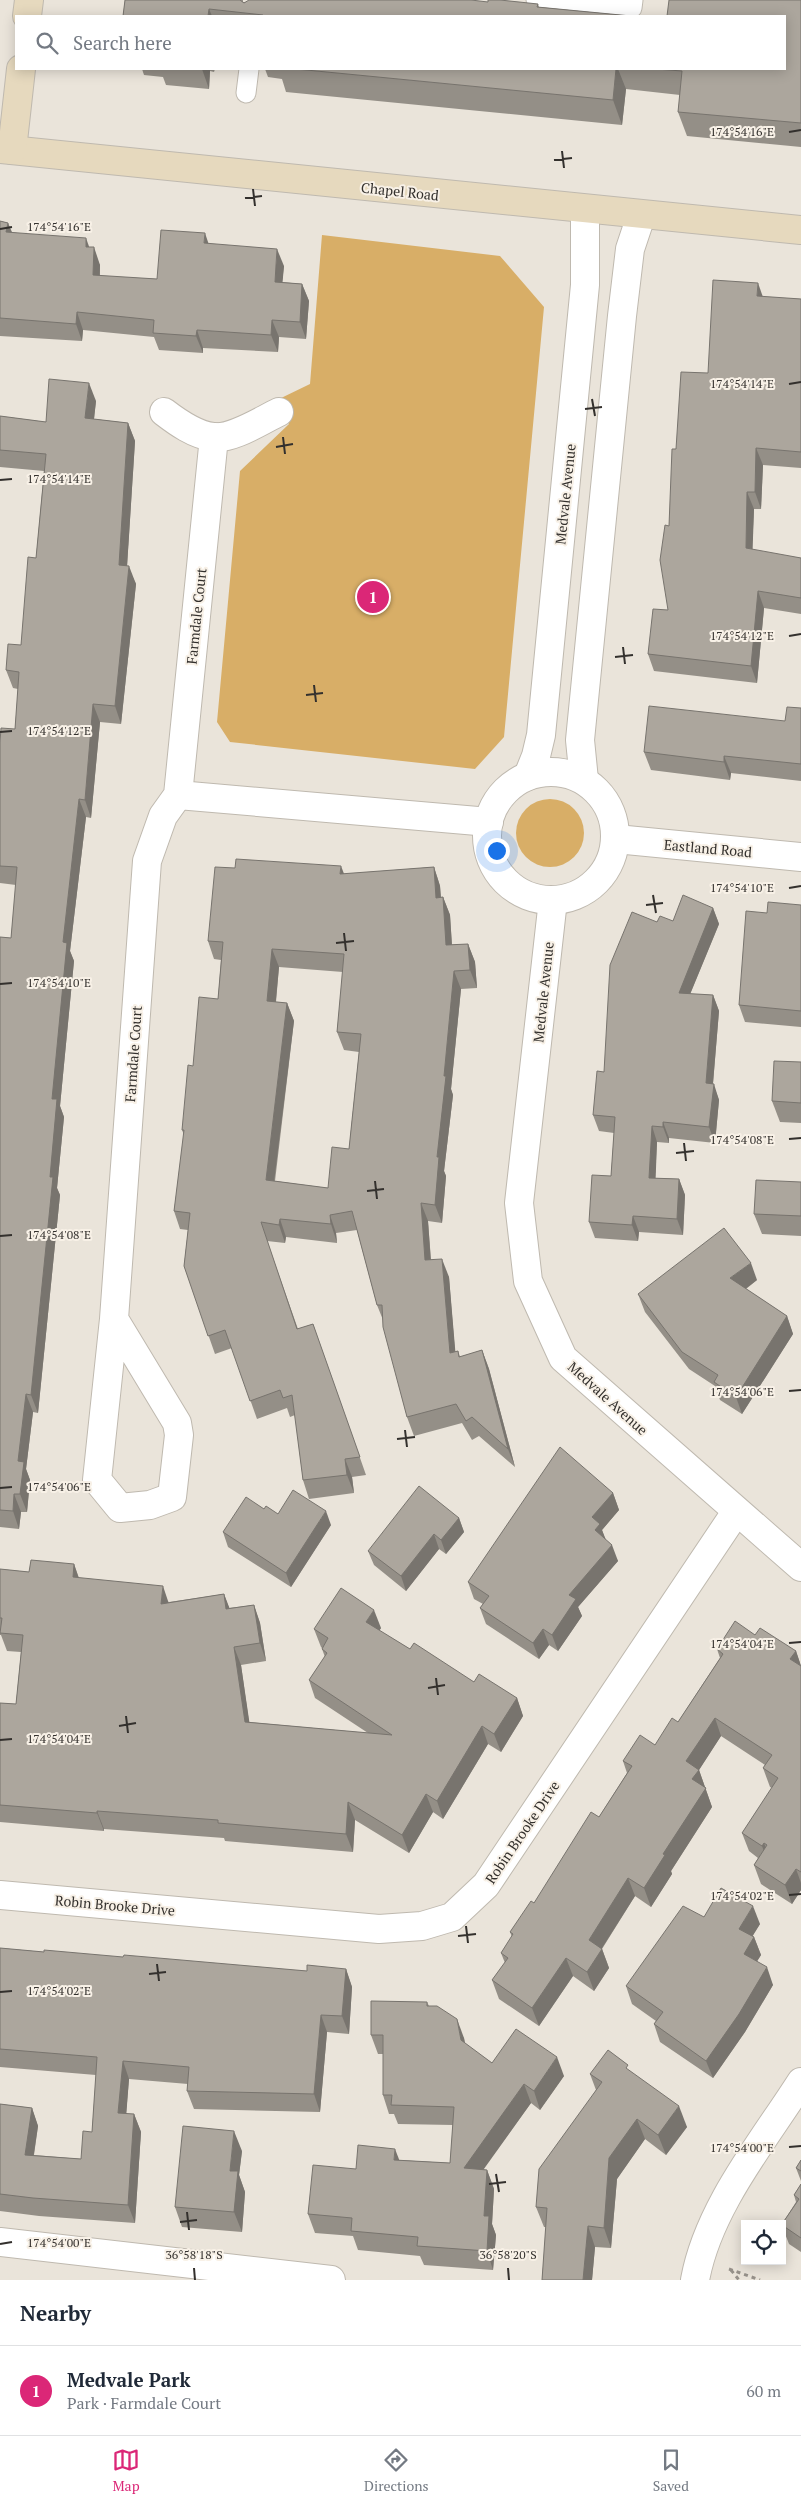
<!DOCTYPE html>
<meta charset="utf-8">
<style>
body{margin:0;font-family:"PT Serif",serif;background:#f6f6f7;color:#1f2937}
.controls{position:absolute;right:15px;bottom:15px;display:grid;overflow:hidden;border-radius:0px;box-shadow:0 2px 12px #0003}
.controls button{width:45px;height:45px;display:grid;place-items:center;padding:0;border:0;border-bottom:1px solid #e0e1e3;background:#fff;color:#1f2937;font:25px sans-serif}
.you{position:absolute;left:496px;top:850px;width:18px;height:18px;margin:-12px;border:4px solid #fff;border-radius:50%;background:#1a73e8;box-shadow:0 0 0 8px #1a73e833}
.badge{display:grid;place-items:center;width:32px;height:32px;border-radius:50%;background:#db2777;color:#fff;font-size:16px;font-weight:700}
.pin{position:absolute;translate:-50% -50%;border:2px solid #fff;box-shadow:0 1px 5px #0006}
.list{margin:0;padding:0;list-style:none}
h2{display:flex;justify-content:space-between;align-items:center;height:65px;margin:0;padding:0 20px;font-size:21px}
h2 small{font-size:16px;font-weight:400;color:#747a83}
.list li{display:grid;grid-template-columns:32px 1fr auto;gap:15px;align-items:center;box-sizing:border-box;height:90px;padding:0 20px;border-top:1px solid #e0e1e3}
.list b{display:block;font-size:19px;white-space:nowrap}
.list p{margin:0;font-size:16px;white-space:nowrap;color:#747a83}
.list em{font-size:16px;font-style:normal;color:#747a83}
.icon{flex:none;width:28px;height:28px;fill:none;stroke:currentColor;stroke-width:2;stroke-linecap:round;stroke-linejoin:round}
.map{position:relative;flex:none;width:801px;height:2280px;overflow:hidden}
.search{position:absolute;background:#fff;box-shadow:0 2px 12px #0003;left:15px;right:15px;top:15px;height:55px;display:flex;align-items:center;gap:12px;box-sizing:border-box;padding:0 18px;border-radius:0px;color:#747a83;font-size:19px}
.sheet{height:155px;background:#fff}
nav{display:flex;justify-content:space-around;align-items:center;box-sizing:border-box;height:70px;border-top:1px solid #e0e1e3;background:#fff;font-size:14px;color:#747a83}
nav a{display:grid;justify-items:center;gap:2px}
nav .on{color:#db2777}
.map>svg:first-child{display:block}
.green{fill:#d8ae67}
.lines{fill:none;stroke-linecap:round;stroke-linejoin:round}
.lane-casing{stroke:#bfb9af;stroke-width:21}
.street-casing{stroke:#bfb9af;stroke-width:30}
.secondary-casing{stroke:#bfb9af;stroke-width:30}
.path{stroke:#96918a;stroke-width:3;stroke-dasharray:4 4;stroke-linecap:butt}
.lane{stroke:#fff;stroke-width:19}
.street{stroke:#fff;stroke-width:28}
.secondary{stroke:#e6d9be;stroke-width:28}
.wall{fill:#948f87;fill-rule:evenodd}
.shaded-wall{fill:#78746e}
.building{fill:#aca69d;stroke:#78746e;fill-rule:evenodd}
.ticks{fill:none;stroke:#33302d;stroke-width:2}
.labels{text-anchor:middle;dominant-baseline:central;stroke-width:4;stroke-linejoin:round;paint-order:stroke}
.street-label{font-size:14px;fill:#33302d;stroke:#f8f1e7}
.ticks-label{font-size:12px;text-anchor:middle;fill:#33302d;stroke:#f8f1e7;stroke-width:4;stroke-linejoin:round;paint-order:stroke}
</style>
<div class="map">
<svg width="801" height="2280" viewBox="0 0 801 2280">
<rect width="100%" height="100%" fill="#eae4da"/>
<g class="green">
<polygon points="322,235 500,256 544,307 504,737 475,769 230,742 217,722 240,471 289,424 277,400 310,384"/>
<circle cx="550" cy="833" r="34"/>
</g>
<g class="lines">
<defs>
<g id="lane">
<polyline points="536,0 632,8 633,0"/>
<polyline points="246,93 249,69"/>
</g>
<g id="street">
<path d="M164,412C177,422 195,435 213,437C232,440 262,420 279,412"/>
<circle cx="551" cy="836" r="64"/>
<polyline points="528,776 536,756 541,735 585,285 585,210"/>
<polyline points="584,780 580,740 622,316 630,249 641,216"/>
<polyline points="178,795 489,822"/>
<polyline points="616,839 801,857"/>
<polyline points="553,900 519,1203 528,1281 563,1358 801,1567"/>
<polyline points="114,1319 177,1423 179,1435 172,1497 150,1505 120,1508 97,1480 114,1319 147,861 163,816 178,795 214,437"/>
<polyline points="0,1895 379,1929 422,1926 452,1917 486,1885 736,1512"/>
<polyline points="0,2242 331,2280"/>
<path d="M695,2280C708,2208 762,2143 801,2082"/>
</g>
<g id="secondary">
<polyline points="27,16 29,0"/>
<polyline points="0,149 801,230"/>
<polyline points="12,150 21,69"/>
</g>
</defs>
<use href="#lane" class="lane-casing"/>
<use href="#street" class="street-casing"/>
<use href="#secondary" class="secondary-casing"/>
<g class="path">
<polyline points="729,2269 760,2280"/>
<polyline points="731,2270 739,2280"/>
</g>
<use href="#lane" class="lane"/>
<use href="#street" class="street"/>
<use href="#secondary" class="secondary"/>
</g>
<g class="wall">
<polygon points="125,0 243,0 243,2 488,2 538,4 539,7 631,16 123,16"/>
<polygon points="801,0 801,147 687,136 678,112 680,95 626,89 622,125 286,92 282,79 268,77 265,69 785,69"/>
<polygon points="142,69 215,69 214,72 210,71 209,89 166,85 163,77 144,75"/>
<polygon points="0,221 8,223 12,232 89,247 100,265 100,276 157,279 208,244 284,266 282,282 302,284 309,301 306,339 279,337 278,352 203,348 203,353 159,350 154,337 83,330 82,341 0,336"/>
<polygon points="763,297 801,299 801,468 763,465 761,509 754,509 752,550 801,558 801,614 764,608 757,683 654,671 648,654 668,610 669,526 676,449"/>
<polygon points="96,401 94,419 128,423 135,441 127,566 136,584 121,724 100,722 91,818 86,817 70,951 74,961 60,1106 64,1117 57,1188 60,1195 38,1413 33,1412 26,1469 30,1480 27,1512 21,1512 19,1529 0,1527 0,937 11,938 16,885 0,883 0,742 15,729 18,689 13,688 6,670 21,645 36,558 44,471 0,467 0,416 46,422"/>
<polygon points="801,708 801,781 731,773 730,780 651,770 644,752 785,721"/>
<path d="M434,867L440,886L441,897H443L450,915L452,945L468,944L475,962L477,988L461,989L451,1089L453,1095L444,1171L446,1176L442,1223L428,1221L431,1260L449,1277L455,1352L458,1351L460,1357L482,1350L489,1369L515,1467L479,1436L472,1440L462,1423L414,1436L407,1417L383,1320L377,1305L357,1230L336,1233L337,1243L286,1237L285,1243L267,1241L298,1329L313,1324L366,1475L352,1477L354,1493L309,1499L303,1480L295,1415L290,1417L287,1408L257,1419L232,1348L215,1354L184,1266L188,1230L180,1229L174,1211L184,1135L182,1130L193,1066L218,999L221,960L214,959L208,941L235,868L344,874ZM279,967L343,972L337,1032L344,1050L359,1052L349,1149L328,1188L275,1181L294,1021L287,1003L276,1002Z"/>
<polygon points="801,905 801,1027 745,1022 739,1005 767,913"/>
<polygon points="713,908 719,924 690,994 713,995 719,1011 713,1084 719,1100 715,1143 669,1138 669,1143 657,1142 655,1178 679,1179 685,1195 683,1235 639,1232 638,1241 595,1238 589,1222 611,1176 614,1133 599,1131 593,1115 604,1072 657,922 673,921"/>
<polygon points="801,1062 801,1123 780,1122 772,1101"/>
<polygon points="801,1182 801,1236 762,1234 754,1214"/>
<polygon points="757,1280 746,1289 787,1316 793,1334 742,1414 720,1400 715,1386 689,1369 645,1312 638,1294"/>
<polygon points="613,1493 619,1510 602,1530 605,1539 618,1561 578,1607 582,1616 558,1651 549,1645 539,1659 486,1624 480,1608 483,1604 474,1599 468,1582"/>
<polygon points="264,1509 278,1514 331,1525 291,1587 228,1547 223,1532"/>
<polygon points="459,1518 464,1532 446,1554 439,1549 406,1591 374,1565 368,1551"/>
<polygon points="74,1564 79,1578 169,1602 224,1594 229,1608 254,1605 260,1623 266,1661 241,1665 249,1722 368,1733 315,1698 309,1680 325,1657 322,1649 322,1648 321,1647 314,1629 381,1628 379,1631 410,1649 474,1682 517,1698 523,1716 501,1752 488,1744 443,1819 433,1812 409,1853 355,1820 353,1852 225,1841 224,1838 104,1829 104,1831 0,1822 0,1703 16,1704 21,1652 7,1651 1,1635 0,1635 0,1569 29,1572"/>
<polygon points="755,1635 796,1651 801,1666 801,1890 792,1904 761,1884 754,1865 758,1858 749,1851 742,1833 772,1788 770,1787 763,1768 765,1765 721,1736 699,1770 712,1807 671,1871 672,1874 651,1907 635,1896 602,1949 609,1968 594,1991 573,1976 539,2026 499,1999 492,1980 505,1963 501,1953 512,1937 510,1932 534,1903 599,1817 627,1773 623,1761 655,1745 678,1722 720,1658 717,1649"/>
<polygon points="704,1917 760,1924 752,1936 754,1937 761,1955 757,1961 773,1985 745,2032 713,2078 660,2042 654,2024 656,2021 632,2004 626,1986"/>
<polygon points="0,1948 44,1952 307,1971 346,1969 352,1987 349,2034 327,2032 320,2112 194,2109 187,2091 188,2084 129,2079 126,2114 134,2114 141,2132 135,2223 39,2216 0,2211 0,2104 32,2108 38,2126 34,2155 81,2159 92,2132 96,2075 0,2067"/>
<polygon points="427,2002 429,2006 464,2038 465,2044 492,2063 564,2076 540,2110 531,2103 483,2169 487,2170 494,2189 492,2224 496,2235 493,2270 424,2265 420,2256 358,2250 353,2236 315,2233 308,2214 356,2169 399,2160 450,2163 453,2125 398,2124 394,2114 389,2114 383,2095 383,2054 378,2054 371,2035"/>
<polygon points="630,2071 687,2127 666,2155 645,2139 617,2179 611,2248 595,2247 592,2280 542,2280 546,2227 544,2227 536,2207 596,2090 590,2074"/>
<polygon points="242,2151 239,2175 245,2192 242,2232 182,2227 175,2207"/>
<polygon points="801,2160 801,2181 796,2168"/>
<polygon points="801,2184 801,2252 789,2244 782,2226 782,2224 796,2202 794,2195"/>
</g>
<g class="shaded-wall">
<polygon points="209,9 212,16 208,16"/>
<polygon points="202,69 210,69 210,71 209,89"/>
<polygon points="616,69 618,69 626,89 622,125 613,100"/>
<polygon points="8,223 15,241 6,232"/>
<polygon points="205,233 211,251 204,243"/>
<polygon points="86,238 92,255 86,247"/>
<polygon points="94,247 100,265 99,293 93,275"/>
<polygon points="277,249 284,266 281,299 275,282"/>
<polygon points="758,283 764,300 757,296"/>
<polygon points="302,284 309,301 306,339 300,322"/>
<polygon points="77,312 83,330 82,341 76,324"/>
<polygon points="272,320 279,337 278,352 271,335"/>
<polygon points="197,330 203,348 203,353 196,336"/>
<polygon points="89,383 96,401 92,436 85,418"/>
<polygon points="128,423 135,441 126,583 119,565"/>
<polygon points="756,448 763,465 761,509 755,492"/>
<polygon points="747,492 754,509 752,566 746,548"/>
<polygon points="129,566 136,584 121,724 115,706"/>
<polygon points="758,591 764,608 757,683 751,666"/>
<polygon points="93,704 100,722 91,818 85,800"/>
<polygon points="724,756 731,773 730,780 724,762"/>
<polygon points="79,799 86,817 70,951 74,961 60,1106 64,1117 57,1188 60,1195 38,1413 31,1395 50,1177 52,1099 63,942"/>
<polygon points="341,866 348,884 340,874"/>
<polygon points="434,867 440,886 442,916 436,898"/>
<polygon points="443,897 450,915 453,963 446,945"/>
<polygon points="713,908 719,924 684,1009 679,993"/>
<polygon points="468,944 475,962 477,988 470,970"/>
<polygon points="272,949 279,967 274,1020 267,1001"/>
<polygon points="454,971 461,989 451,1089 453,1095 444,1171 446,1176 442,1223 435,1205 437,1157 444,1076"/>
<polygon points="713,995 719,1011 712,1095 714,1084 719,1100 715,1143 709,1127 706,1083"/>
<polygon points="287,1003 294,1021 272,1198 266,1180"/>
<polygon points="663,1122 669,1138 669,1143 663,1127"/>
<polygon points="652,1126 657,1142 655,1194 649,1178"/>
<polygon points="679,1179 685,1195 683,1235 677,1219"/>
<polygon points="421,1203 428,1221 432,1278 425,1260"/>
<polygon points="330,1215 336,1233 337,1243 331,1224"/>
<polygon points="633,1216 639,1232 638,1241 632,1225"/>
<polygon points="280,1219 286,1237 285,1243 279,1225"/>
<polygon points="442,1259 449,1277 457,1371 450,1353"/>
<polygon points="751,1263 757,1280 736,1296 730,1278"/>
<polygon points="787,1316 793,1334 742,1414 736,1397"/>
<polygon points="482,1350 489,1369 515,1467 508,1449"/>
<polygon points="26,1394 33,1412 26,1469 30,1480 27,1512 20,1494 18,1461"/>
<polygon points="345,1459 352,1477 354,1493 347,1475"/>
<polygon points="613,1493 619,1510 602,1530 606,1540 595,1530 592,1517"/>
<polygon points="14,1494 21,1512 19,1529 13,1511"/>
<polygon points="326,1511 331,1525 291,1587 286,1573"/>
<polygon points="459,1518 464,1532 446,1554 441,1540"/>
<polygon points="434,1534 439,1549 406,1591 401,1576"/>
<polygon points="612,1545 618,1561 578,1607 582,1616 558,1651 552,1635 569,1595"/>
<polygon points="74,1564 80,1582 73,1577"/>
<polygon points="163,1586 169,1604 161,1604"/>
<polygon points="224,1594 231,1612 226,1609"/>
<polygon points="254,1605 260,1623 266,1661 260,1643"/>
<polygon points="374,1610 381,1628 373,1640 366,1622"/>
<polygon points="543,1629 549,1645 539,1659 533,1643"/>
<polygon points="234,1647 241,1665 252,1740 245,1722"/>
<polygon points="796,1651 801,1666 790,1659"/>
<polygon points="517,1698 523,1716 501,1752 494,1734"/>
<polygon points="715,1718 721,1736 699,1770 712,1807 671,1871 672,1874 651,1907 644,1888 663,1854 686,1761"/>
<polygon points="482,1726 488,1744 443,1819 437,1801"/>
<polygon points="426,1794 433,1812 409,1853 402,1835"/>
<polygon points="348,1802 355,1820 353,1852 346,1834"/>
<polygon points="97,1811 104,1829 104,1831 97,1813"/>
<polygon points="764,1843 771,1861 769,1865 762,1846"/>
<polygon points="796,1869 801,1883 801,1890 792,1904 785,1885"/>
<polygon points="628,1878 635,1896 595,1959 589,1940"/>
<polygon points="753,1906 760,1924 746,1947 739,1929"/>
<polygon points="754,1937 761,1955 751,1971 744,1954"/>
<polygon points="602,1949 609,1968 594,1991 587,1972"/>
<polygon points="566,1958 573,1976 539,2026 532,2008"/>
<polygon points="767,1967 773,1985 745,2032 713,2078 706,2061"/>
<polygon points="346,1969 352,1987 349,2034 342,2016"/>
<polygon points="321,2015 327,2032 320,2112 314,2094"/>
<polygon points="457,2019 464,2038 468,2059 461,2040"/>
<polygon points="557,2057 564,2076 540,2110 534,2091"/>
<polygon points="123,2061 129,2079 125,2131 118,2113"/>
<polygon points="524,2084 531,2103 471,2187 464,2168"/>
<polygon points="679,2106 687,2127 666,2155 658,2135"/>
<polygon points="32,2108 38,2126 31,2173 25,2155"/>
<polygon points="134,2114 141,2132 135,2223 128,2205"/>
<polygon points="637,2119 645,2139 617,2179 611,2248 604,2228 609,2158"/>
<polygon points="234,2131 242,2151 239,2175 245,2192 242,2232 234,2212 230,2171"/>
<polygon points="395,2149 402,2167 394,2160"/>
<polygon points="487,2170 494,2189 492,2224 496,2235 493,2270 487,2251 484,2216"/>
<polygon points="588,2226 595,2247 592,2280 583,2280"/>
</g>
<g class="building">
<polygon points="125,0 240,0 244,3 249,0 471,0 488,2 488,0 500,0 538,4 537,7 631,16 263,16 263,15 209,9 208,16 123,16"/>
<polygon points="669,0 801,0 801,123 678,112 682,71 656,69 785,69 785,16 667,16"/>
<polygon points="296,69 616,69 613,100"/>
<polygon points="0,221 8,223 6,232 86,238 86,247 94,247 93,275 157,279 161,230 205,233 204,243 277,249 275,282 302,284 300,322 272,320 271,335 197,330 196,336 153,333 154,320 77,312 76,324 0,318"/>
<polygon points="713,280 758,283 757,296 801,299 801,452 756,448 755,492 747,492 746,548 801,558 801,598 758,591 751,666 648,654 653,609 668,610 660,560 665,525 669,526 672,449 676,449 681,372 708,373"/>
<polygon points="49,379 89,383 85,418 128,423 119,565 129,566 115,706 93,704 85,800 79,799 63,942 67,943 52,1099 57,1099 50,1177 53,1177 31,1395 26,1394 18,1461 24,1462 20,1494 14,1494 13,1511 0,1510 0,937 11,938 17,867 0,866 0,742 1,728 15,729 19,672 6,670 8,644 21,645 28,557 36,558 46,454 0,450 0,416 46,422"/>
<polygon points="649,706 785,721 787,707 801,708 801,764 724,756 724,762 644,752"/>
<path d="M236,859L341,866L340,874L434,867L436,898L443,897L446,945L468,944L470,970L454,971L444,1076H446L437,1157H439L435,1205L421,1203L425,1260L442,1259L450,1353L458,1351L459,1357L482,1350L508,1449L472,1417L466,1421L456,1404L407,1417L383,1327L382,1305H377L352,1211L330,1215L331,1224L280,1219L279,1225L261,1222L297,1329L313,1324L360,1457L345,1459L347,1475L303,1480L292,1395L283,1398L280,1390L250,1401L225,1330L208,1336L184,1266L190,1213L174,1211L184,1130H182L188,1065L193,1066L199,997L218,999L223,942L208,941L215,867L235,868ZM272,949L344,954L337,1032L361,1034L349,1149L332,1147L328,1188L266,1180L287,1003L267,1001Z"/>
<polygon points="683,895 713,908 679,993 713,995 706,1083 714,1084 709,1127 663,1122 663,1127 652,1126 649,1178 679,1179 677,1219 633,1216 632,1225 589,1222 592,1175 611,1176 615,1117 593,1115 597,1071 604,1072 610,965 632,912 657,922 660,916 673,921"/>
<polygon points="768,902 801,905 801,1011 739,1005 746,911 767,913"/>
<polygon points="774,1061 801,1062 801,1103 772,1101"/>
<polygon points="756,1180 801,1182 801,1216 754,1214"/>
<polygon points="724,1228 751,1263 730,1278 787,1316 736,1397 714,1382 718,1375 682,1352 638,1294"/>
<polygon points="560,1447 613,1493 592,1517 600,1524 595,1530 612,1545 569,1595 576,1599 552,1635 543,1629 533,1643 480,1608 489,1596 468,1582"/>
<polygon points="419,1486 459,1518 441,1540 434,1534 401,1576 368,1551"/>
<polygon points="293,1490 326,1511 286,1573 223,1532 246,1497 264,1509 266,1506 278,1514"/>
<polygon points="31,1560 74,1564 73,1577 163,1586 161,1604 224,1594 226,1609 254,1605 260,1643 234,1647 245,1722 392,1735 309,1680 327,1653 322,1649 328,1638 314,1629 341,1588 374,1610 366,1622 410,1649 414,1643 474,1682 479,1674 517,1698 494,1734 482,1726 437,1801 426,1794 402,1835 348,1802 346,1834 218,1823 218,1820 97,1811 97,1813 0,1805 0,1703 16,1704 23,1635 0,1633 2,1618 0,1618 0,1569 29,1572"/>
<polygon points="735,1621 755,1635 760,1628 796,1651 790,1659 801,1666 801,1872 796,1869 785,1885 754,1865 767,1845 764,1843 762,1846 742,1833 778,1778 763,1768 772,1755 715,1718 686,1761 699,1770 692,1779 706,1788 663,1854 665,1855 644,1888 628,1878 589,1940 602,1949 587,1972 566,1958 532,2008 492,1980 508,1958 501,1953 513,1934 510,1932 531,1901 534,1903 591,1812 599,1817 632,1766 623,1761 640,1735 655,1745 672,1718 678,1722 723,1654 717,1649"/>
<polygon points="721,1888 753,1906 739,1929 754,1937 744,1954 767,1967 739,2014 706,2061 654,2024 663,2012 626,1986 683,1906 704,1917"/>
<polygon points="0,1948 44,1952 44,1950 123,1957 124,1955 307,1971 307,1965 346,1969 342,2016 321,2015 314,2094 187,2091 189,2067 123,2061 118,2113 134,2114 128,2205 33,2198 0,2194 0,2104 32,2108 25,2155 81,2159 83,2131 92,2132 97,2057 0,2049"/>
<polygon points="371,2001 427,2002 427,2006 437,2006 457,2019 461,2040 492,2063 516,2029 557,2057 534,2091 524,2084 464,2168 487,2170 484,2216 489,2216 487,2251 417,2246 418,2237 351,2231 352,2218 308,2214 313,2165 356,2169 358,2145 395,2149 394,2160 450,2163 454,2107 391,2105 392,2095 383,2095 383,2035 371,2035"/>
<polygon points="608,2050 628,2065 626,2068 679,2106 658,2135 637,2119 609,2158 604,2228 588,2226 583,2280 542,2280 547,2208 536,2207 539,2169 602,2082 590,2074"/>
<polygon points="183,2126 234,2131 230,2171 238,2171 234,2212 175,2207"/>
<polygon points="801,2160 801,2171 796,2168"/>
<polygon points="801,2184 801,2238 782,2225 782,2224 799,2199 794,2195"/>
</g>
<path class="ticks" d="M789,132L801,130M562,151L564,168M554,160L572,158M253,189L255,206M245,198L262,196M0,229L12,227M789,384L801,382M592,399L595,416M585,409L602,407M283,437L285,454M276,447L293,444M0,480L12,479M789,636L801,634M623,647L625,664M615,657L633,655M314,685L316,702M306,695L323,693M0,732L12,731M789,888L801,886M653,895L656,913M646,905L663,903M344,933L346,951M336,943L354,941M0,984L12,983M789,1139L801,1138M684,1143L686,1161M676,1153L694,1151M375,1181L377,1199M367,1191L384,1189M0,1236L12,1235M789,1391L801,1390M405,1430L407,1447M397,1439L415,1437M0,1488L12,1487M789,1643L801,1642M436,1678L438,1695M428,1688L445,1685M126,1716L128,1733M119,1726L136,1723M0,1740L12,1739M789,1895L801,1894M466,1926L468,1943M458,1936L476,1934M157,1964L159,1981M149,1974L166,1972M0,1992L12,1991M789,2147L801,2146M496,2174L499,2192M489,2184L506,2182M187,2212L189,2230M180,2222L197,2220M0,2244L12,2242M194,2268L195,2280M508,2268L509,2280"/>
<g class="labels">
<g class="street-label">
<text transform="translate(400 191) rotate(6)">Chapel Road</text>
<text transform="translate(565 494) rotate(-84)">Medvale Avenue</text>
<text transform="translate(196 616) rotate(-84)">Farmdale Court</text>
<text transform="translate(708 848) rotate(5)">Eastland Road</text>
<text transform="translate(543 992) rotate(-84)">Medvale Avenue</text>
<text transform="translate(133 1054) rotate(-86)">Farmdale Court</text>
<text transform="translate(608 1398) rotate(42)">Medvale Avenue</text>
<text transform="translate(522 1832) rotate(-56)">Robin Brooke Drive</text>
<text transform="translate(115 1905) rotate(5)">Robin Brooke Drive</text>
</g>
</g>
<g class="ticks-label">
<text x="742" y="136">174°54'16"E</text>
<text x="59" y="231">174°54'16"E</text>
<text x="742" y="388">174°54'14"E</text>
<text x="59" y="483">174°54'14"E</text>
<text x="742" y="640">174°54'12"E</text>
<text x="59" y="735">174°54'12"E</text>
<text x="742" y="892">174°54'10"E</text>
<text x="59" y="987">174°54'10"E</text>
<text x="742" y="1144">174°54'08"E</text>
<text x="59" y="1239">174°54'08"E</text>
<text x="742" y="1396">174°54'06"E</text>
<text x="59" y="1491">174°54'06"E</text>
<text x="742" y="1648">174°54'04"E</text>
<text x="59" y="1743">174°54'04"E</text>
<text x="742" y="1900">174°54'02"E</text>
<text x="59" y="1995">174°54'02"E</text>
<text x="742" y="2152">174°54'00"E</text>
<text x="59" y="2247">174°54'00"E</text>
<text x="194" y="2259">36°58'18"S</text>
<text x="508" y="2259">36°58'20"S</text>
</g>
</svg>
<div class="controls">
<button><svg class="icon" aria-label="locate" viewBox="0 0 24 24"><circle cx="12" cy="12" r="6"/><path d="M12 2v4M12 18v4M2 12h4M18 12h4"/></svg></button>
</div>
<div class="you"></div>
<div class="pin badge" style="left:373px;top:597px">1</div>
<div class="search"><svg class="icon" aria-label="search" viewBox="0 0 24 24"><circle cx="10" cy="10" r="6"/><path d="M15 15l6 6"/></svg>Search here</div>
</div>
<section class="sheet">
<h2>Nearby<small></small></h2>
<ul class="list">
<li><span class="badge">1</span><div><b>Medvale Park</b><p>Park · Farmdale Court</p></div><em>60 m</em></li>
</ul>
</section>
<nav>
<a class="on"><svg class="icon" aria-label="map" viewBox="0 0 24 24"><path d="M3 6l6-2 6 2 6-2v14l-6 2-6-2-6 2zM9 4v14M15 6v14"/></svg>Map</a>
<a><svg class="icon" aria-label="directions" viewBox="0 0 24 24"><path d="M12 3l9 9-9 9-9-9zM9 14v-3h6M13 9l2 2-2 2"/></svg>Directions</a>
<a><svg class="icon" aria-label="saved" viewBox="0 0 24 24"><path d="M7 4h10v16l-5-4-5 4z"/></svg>Saved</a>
</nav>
